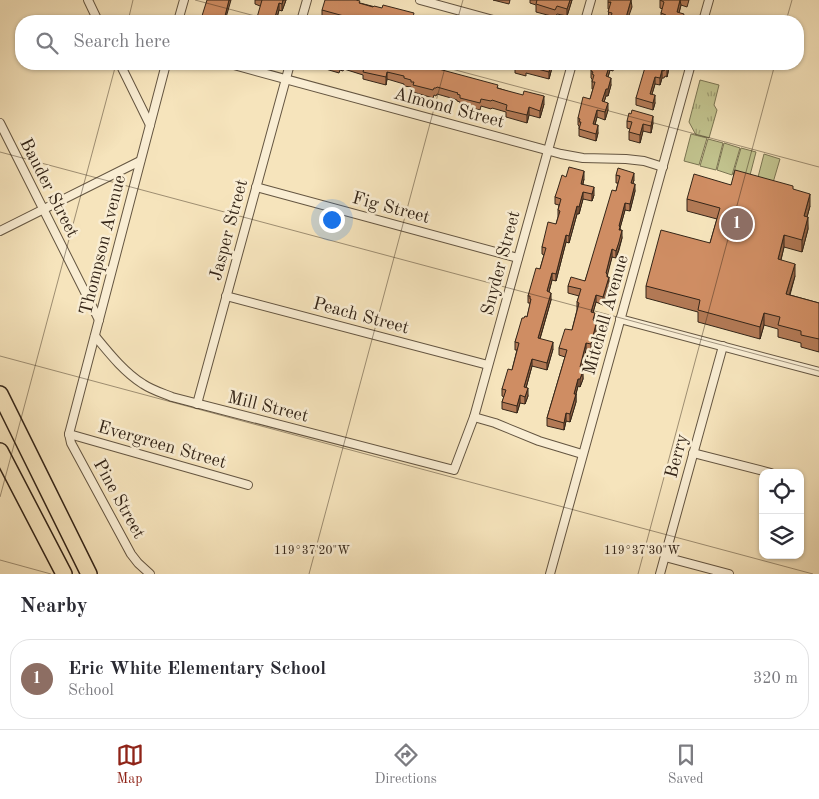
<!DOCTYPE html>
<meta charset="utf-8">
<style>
body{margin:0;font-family:"Old Standard TT",serif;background:#f2f2f3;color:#2b2b33}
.controls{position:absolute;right:15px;bottom:15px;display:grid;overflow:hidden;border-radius:10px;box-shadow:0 1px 4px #0004}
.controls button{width:45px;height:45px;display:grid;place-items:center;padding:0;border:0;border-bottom:1px solid #e1e1e2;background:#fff;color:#2b2b33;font:25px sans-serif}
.you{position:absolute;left:331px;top:219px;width:18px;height:18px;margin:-12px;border:4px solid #fff;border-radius:50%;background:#1a73e8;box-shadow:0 0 0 8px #1a73e833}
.badge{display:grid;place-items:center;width:32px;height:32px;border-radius:50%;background:#8f2418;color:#fff;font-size:16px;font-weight:700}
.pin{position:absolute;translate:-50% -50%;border:2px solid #fff;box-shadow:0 1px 5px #0006}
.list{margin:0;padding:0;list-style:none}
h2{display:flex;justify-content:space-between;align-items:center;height:65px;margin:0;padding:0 20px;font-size:21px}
h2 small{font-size:16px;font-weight:400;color:#7c7c81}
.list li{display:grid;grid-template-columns:32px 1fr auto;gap:15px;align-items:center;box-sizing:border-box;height:80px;margin:0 10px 10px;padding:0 10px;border:1px solid #e1e1e2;border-radius:20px}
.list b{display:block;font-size:19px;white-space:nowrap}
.list p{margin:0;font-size:16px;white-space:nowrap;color:#7c7c81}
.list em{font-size:16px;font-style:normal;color:#7c7c81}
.icon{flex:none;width:28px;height:28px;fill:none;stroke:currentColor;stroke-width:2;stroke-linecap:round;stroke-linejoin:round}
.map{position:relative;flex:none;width:819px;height:574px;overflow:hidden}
.search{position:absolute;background:#fff;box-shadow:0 1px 4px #0004;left:15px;right:15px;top:15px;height:55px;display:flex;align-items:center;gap:12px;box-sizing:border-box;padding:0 18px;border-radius:20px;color:#7c7c81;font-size:19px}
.sheet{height:155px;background:#fff}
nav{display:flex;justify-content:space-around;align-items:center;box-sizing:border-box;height:70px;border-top:1px solid #e1e1e2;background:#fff;font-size:14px;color:#7c7c81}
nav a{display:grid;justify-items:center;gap:2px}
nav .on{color:#8f2418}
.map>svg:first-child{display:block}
.park{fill:url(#park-tufts);stroke:#7a7452}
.garden{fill:#c1c28d;stroke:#7a7452}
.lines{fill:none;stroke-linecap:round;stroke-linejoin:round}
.minor-casing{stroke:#645541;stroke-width:10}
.motorway-casing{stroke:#342518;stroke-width:18}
.minor{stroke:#f9edd3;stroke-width:8}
.motorway{stroke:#f6e4bc;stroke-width:15}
.wall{fill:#b27955;stroke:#342518}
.shaded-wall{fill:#916345;stroke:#342518}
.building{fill:#cf8d63;stroke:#342518}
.ticks{fill:none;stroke:#342518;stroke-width:1;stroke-opacity:0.45}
.labels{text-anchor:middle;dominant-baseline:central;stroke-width:5;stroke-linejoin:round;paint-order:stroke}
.street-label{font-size:18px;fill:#342518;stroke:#f9edd3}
.ticks-label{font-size:12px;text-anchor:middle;fill:#342518;stroke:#f9edd3;stroke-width:5;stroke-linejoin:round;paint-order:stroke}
</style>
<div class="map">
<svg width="819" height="574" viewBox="0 0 819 574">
<defs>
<pattern id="park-tufts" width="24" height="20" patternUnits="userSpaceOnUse" patternTransform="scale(1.25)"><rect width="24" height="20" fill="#c1c28d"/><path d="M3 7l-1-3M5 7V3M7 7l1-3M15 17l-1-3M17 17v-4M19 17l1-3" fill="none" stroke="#9e9d72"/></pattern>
</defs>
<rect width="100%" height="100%" fill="#f6e4bc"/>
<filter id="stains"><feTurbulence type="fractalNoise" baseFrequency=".004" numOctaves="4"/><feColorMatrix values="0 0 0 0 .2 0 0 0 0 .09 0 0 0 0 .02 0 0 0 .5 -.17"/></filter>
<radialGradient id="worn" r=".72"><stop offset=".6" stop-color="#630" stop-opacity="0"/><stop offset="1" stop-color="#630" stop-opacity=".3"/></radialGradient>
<polygon class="park" points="700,80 719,85 714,105 717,110 709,138 696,135 689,122"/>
<g class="garden">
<polygon points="691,134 707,138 699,165 684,161"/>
<polygon points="708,139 723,143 716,170 700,166"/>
<polygon points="724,143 740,148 732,175 717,170"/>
<polygon points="741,148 756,152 749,179 733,175"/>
<polygon points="764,154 780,159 772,186 757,181"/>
</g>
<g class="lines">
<defs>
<g id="minor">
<polyline points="88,0 98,21"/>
<polyline points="420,0 497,21"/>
<polyline points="178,21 184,0"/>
<polyline points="301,21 307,0"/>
<polyline points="585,21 591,0"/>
<polyline points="703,21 709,0"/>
<polyline points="120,64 150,125"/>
<polyline points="230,64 561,154 583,158 626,159 644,161 663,167"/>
<polyline points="0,123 99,320"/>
<polyline points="256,187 518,258"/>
<polyline points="0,231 140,161"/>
<polyline points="226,296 488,365"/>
<polyline points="620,319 819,372"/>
<path d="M95,336C109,353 124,372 143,384C152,390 162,393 172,397L454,470L474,417L572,64"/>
<polyline points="197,404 290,64"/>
<polyline points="474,417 495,423 539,441 582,454"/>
<polyline points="69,434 248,485"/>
<polyline points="693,453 771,473"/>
<polyline points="665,557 729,574"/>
<polyline points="150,574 138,563 131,554 71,443 69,434 166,64"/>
<polyline points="550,574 691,64"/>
<polyline points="660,574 723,346"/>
</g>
<g id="motorway">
<polyline points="0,394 89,574"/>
<polyline points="0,451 64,574"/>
</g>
</defs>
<use href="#minor" class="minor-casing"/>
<use href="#motorway" class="motorway-casing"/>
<use href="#minor" class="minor"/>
<use href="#motorway" class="motorway"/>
</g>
<g class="wall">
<polygon points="255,0 286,0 282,11 279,10 277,18 279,21 260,6 255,4"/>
<polygon points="357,0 360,3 429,21 335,21 322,17 322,10"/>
<polygon points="493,0 510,0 509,4"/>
<polygon points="530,0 572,0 567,16 557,14 555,17 536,12 536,5 530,3"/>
<polygon points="660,0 689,0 687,7 681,5 679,13 684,21 661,21 661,13 663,9 660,8"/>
<polygon points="608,2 632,7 610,20 608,19 609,9 608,9"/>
<polygon points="318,64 420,64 498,88 544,104 540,118 529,115 527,123 506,117 506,112 492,108 491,109 481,106 480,110 460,105 460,102 457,101 457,100 451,98 437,94 436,96 434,95 433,98 413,92 413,89 411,89 411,87 404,86 404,84 387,79 386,85 363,79 363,75 344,69 343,71 340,70 339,73 319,67 319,64"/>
<polygon points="487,64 553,64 549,79 526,73 526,76 515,73 515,67 503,64 503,66 496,64 495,66"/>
<polygon points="593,64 615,64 613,71 610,70 608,77 611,85 608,96 606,96 604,102 608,110 605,120 597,117 595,125 598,133 596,141 579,136 579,126 578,125 578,118 590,99 593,89 592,89 592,79 591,78 591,71"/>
<polygon points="669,64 669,68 667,77 665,76 664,78 662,78 660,85 655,84 652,94 655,103 653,110 636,105 636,98 650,66"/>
<polygon points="704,64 715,64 713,69 704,66"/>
<polygon points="627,121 653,123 651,133 643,131 640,143 629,140 629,132 630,129 627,128"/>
<polygon points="616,175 634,180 633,183 635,191 630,211 625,210 620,228 622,238 619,250 616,258 612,257 607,274 609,285 603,305 596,302 593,312 595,321 594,324 596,332 591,352 586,350 582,368 583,379 580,387 578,386 576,394 576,402 570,422 566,421 564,430 547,426 547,418 565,357 559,355 559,348 572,330 577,310 577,302 579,296 568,293 568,286 585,281 616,191 618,183 616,183"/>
<polygon points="566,177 584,179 583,184 594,195 592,201 583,199 579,214 577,214 569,243 566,242 556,281 552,280 549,292 551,300 540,339 553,349 547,370 532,366 526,388 528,396 525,404 520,403 517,413 502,409 502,402 504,397 502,396 502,389 512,370 517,350 515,350 515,342 524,318 527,317 530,305 530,303 528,303 528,296 540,269 544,255 542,254 542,247 556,224 558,217 558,210 559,205 555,204 555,197"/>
<polygon points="731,185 793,190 810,206 807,217 808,229 802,252 784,247 781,260 795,276 790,295 819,303 819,352 801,347 801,343 778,337 778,329 764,325 760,339 698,322 698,312 646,298 646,286 710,243 717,219 687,211 687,199"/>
</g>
<g class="shaded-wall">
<polygon points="229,0 231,0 225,21 225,16"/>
<polygon points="283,0 286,0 282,11 282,4"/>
<polygon points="570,0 572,0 567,16 567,9"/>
<polygon points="631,0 632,7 627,21 625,21"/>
<polygon points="680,0 681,5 677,20 677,12"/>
<polygon points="279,3 279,10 276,21 275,17"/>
<polygon points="551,64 553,64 549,79 549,72"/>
<polygon points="610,64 610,70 606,84 606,76"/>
<polygon points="668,64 669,64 669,68 667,77 667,69"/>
<polygon points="662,70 662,78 660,85 660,78"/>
<polygon points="387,72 387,79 386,85 386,77"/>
<polygon points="655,77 655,84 650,101 650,94"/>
<polygon points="611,78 611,85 608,96 608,89"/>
<polygon points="606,89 606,96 602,108 602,101"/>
<polygon points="655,95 655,103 653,110 653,103"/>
<polygon points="544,96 544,104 540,118 540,111"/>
<polygon points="608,103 608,110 605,120 605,112"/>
<polygon points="529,107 529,115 527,123 527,115"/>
<polygon points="597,110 597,117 593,131 593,124"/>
<polygon points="653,116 653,123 651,133 651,126"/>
<polygon points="643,124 643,131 640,143 640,135"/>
<polygon points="598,125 598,133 596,141 596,134"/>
<polygon points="584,171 584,179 581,191 581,184"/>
<polygon points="634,173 634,180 631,190 631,183"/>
<polygon points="635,184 635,191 630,211 630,204"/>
<polygon points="594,187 594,195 592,201 592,194"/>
<polygon points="583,192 583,199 579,214 579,207"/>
<polygon points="810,194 810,206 804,228 804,216"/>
<polygon points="625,203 625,210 620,228 620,234 619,226"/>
<polygon points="577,206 577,214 569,243 569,236"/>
<polygon points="808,217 808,229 802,252 802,240"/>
<polygon points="622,230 622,238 616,258 616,251"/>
<polygon points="566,235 566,242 556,281 556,274"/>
<polygon points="784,235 784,247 778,271 778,259"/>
<polygon points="612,249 612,257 606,281 606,273"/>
<polygon points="795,264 795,276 786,306 786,294"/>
<polygon points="552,273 552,280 547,299 547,291"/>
<polygon points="609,277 609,285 603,305 603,297"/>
<polygon points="551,293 551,300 538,345 538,338"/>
<polygon points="596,295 596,302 591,320 591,312"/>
<polygon points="764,313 764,325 760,339 760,327"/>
<polygon points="596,324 596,332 591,352 591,344"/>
<polygon points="553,342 553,349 547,370 547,363"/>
<polygon points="586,343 586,350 582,368 582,375 580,367"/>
<polygon points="532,359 532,366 524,395 524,387"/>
<polygon points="583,371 583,379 580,387 580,379"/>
<polygon points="578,379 578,386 574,401 574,394"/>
<polygon points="528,388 528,396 525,404 525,397"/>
<polygon points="576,394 576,402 570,422 570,414"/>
<polygon points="520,395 520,403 517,413 517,406"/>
<polygon points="566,413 566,421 564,430 564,423"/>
</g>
<g class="building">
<polygon points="207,0 229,0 225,16 227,17 226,21 209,21 201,19"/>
<polygon points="262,0 283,0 282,4 279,3 275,17 279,18 278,21 256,21"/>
<polygon points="325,0 356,0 360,1 359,3 373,7 374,6 382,8 383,5 414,13 413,17 429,21 366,21 362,20 362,21 322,10"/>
<polygon points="537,0 570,0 567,9 557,6 555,10 536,4"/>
<polygon points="608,0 631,0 625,21 610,21 612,13 608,12 611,2 608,2"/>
<polygon points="660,0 680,0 677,12 684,14 682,21 664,21 666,15 661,13 664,2"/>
<polygon points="431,17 445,21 430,21"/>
<polygon points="351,64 420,64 498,85 497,88 523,95 524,91 544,96 540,111 529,107 527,115 506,110 507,105 492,100 491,101 481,99 480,103 460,98 460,95 457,94 458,93 437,87 436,88 434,88 433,90 413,85 414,82 411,82 411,80 404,78 404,76 387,72 386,77 363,72 364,68"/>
<polygon points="515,64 551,64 549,72 526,66 526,69 515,65"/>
<polygon points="593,64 610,64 606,76 611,78 608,89 606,89 602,101 608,103 605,112 597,110 593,124 598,125 596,134 579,129 581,122 579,122 580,119 578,118 583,97 590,99 595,82 592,82 594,75 592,74 593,72 591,71"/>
<polygon points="646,64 650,66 651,64 668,64 667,69 665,69 664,71 662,70 660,78 655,77 650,94 655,95 653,103 636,98"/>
<polygon points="632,110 653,116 651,126 643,124 640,135 629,132 632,122 627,121 629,113 631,114"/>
<polygon points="569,167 584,171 581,184 594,187 592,194 583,192 579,207 577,206 569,236 566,235 556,274 552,273 547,291 551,293 538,338 553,342 547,363 532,359 524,387 528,388 525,397 520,395 517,406 502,402 506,390 502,389 508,369 512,370 519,343 515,342 522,318 524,318 525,316 527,317 531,299 530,299 530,296 528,296 536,268 540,269 546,248 542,247 548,222 556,224 560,211 558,210 561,199 555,197 558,188 562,175 566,177"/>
<polygon points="618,168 634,173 631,183 635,184 630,204 625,203 619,226 620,227 619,230 622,230 619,242 616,251 612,249 606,273 607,274 607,277 609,277 603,297 596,295 591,312 595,313 593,320 594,321 594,323 596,324 591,344 586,343 580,367 582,368 581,370 583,371 580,379 578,379 574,394 576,394 570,414 566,413 564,423 547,418 567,350 559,348 565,329 572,330 579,303 577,302 581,289 568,286 571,277 585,281 612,190 616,191 620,176 616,175"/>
<polygon points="735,170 793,186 793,189 810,194 804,216 808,217 802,240 784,235 778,259 795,264 786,294 819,303 819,339 801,335 801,331 778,325 780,317 764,313 760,327 698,310 700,300 646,286 661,230 710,243 720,208 687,199 694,174 731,185"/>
</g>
<path class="ticks" d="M195,0L274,21M128,21L133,0M457,21L463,0M786,21L792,0M433,64L819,167M0,152L819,371M0,356L813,574M0,497L116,64M0,560L51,574M309,574L446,64M638,574L775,64"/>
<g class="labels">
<g class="street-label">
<text transform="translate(449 108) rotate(15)">Almond Street</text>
<text transform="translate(49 188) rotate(63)">Bauder Street</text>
<text transform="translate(391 208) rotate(15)">Fig Street</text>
<text transform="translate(229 230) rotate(-75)">Jasper Street</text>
<text transform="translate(103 245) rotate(-76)">Thompson Avenue</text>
<text transform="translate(501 263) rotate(-75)">Snyder Street</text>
<text transform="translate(606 315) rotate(-74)">Mitchell Avenue</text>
<text transform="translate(361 316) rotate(15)">Peach Street</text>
<text transform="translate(268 407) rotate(14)">Mill Street</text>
<text transform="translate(162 445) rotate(16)">Evergreen Street</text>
<text transform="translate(677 456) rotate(-75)">Berry</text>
<text transform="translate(119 499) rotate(61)">Pine Street</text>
</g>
</g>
<g class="ticks-label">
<text x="312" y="554">119°37'20"W</text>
<text x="642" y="554">119°37'30"W</text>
</g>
<rect width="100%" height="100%" filter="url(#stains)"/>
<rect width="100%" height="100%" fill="url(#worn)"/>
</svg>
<div class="controls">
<button><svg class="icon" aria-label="locate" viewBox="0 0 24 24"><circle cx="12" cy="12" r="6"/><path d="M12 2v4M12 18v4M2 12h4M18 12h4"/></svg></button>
<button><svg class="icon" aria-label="layers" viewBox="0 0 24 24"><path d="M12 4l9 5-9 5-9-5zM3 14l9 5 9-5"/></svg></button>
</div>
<div class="you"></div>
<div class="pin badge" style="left:737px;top:224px;background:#8d6e63">1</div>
<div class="search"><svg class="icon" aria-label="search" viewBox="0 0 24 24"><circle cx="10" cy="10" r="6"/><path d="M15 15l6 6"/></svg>Search here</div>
</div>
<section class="sheet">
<h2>Nearby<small></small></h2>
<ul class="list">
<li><span class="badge" style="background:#8d6e63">1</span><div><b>Eric White Elementary School</b><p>School</p></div><em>320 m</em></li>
</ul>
</section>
<nav>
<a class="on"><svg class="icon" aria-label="map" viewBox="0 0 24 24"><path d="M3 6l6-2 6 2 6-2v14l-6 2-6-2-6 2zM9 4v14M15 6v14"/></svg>Map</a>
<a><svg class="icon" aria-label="directions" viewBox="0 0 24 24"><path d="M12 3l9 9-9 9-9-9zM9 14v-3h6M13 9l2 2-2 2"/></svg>Directions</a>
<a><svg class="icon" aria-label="saved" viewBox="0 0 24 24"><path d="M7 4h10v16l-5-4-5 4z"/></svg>Saved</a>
</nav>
